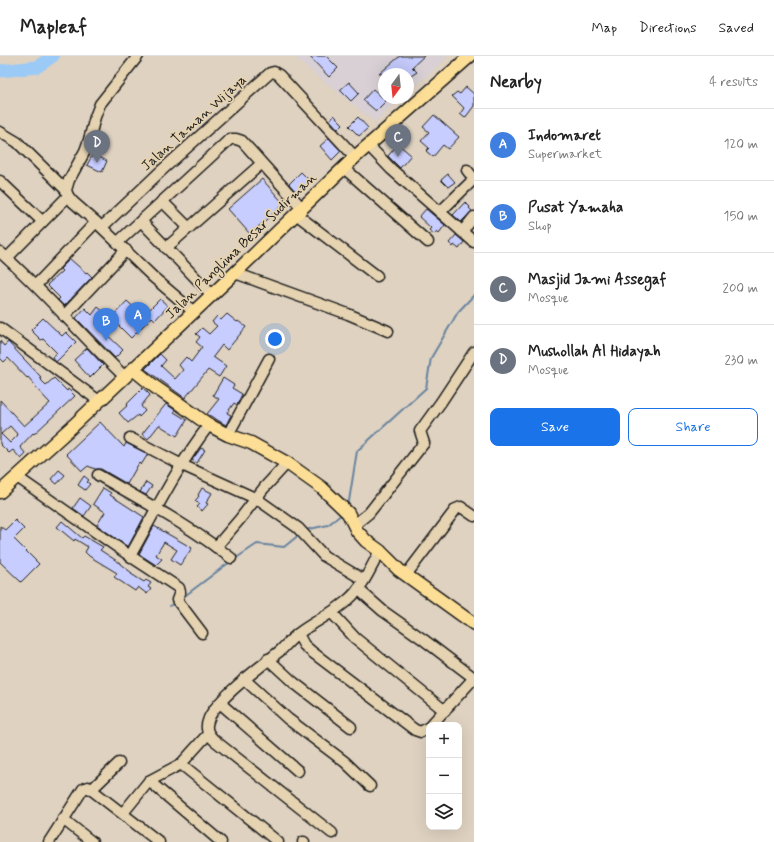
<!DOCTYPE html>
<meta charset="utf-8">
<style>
body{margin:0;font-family:Mynerve,sans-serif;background:#f2f2f2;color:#222}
.controls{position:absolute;right:12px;bottom:12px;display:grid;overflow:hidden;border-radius:8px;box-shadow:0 4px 16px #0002}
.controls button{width:36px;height:36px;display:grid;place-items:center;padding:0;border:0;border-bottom:1px solid #e0e0e0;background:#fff;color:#222;font:20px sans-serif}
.compass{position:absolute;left:378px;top:12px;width:36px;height:36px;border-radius:50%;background:#fff;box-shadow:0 4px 16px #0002;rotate:195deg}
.you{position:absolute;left:275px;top:283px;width:14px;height:14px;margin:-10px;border:3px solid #fff;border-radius:50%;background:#1a73e8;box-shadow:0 0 0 6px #1a73e833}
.badge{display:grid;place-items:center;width:26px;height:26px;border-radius:50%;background:#1a73e8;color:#fff;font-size:13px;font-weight:700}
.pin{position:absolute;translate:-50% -33px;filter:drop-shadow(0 1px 2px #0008)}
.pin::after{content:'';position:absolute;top:21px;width:14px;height:12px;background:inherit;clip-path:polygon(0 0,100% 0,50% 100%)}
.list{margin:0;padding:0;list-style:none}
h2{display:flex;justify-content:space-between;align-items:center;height:52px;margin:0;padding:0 16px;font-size:17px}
h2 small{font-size:13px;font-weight:400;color:#767676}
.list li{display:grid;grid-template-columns:26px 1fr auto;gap:12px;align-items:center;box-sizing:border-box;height:72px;padding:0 16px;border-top:1px solid #e0e0e0}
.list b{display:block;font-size:15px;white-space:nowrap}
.list p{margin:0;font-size:13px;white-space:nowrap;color:#767676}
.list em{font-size:13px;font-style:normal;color:#767676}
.actions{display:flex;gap:8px;padding:12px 16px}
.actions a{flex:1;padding:9px 0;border:1px solid #1a73e8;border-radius:8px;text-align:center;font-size:14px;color:#1a73e8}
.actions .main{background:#1a73e8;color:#fff}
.icon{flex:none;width:22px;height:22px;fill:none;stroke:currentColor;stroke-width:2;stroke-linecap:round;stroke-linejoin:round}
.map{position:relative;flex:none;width:474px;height:786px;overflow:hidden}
header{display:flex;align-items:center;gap:24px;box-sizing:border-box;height:56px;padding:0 20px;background:#fff;border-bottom:1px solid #e0e0e0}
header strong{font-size:19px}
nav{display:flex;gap:22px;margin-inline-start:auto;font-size:14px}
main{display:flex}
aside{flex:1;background:#fff}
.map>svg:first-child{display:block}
.built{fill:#d8d0d4}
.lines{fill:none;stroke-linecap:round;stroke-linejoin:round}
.stream{stroke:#68849f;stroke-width:2}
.river{stroke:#9bcaf6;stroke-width:13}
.building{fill:#c7cdff;stroke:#1c1c1c;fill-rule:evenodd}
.minor-casing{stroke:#1c1c1c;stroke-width:13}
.major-casing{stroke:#1c1c1c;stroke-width:15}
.minor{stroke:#e5d3b1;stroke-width:10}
.major{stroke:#fdde96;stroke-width:12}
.labels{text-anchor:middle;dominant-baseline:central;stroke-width:3.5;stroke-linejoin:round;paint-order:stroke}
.street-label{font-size:14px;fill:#1c1c1c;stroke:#e5d3b1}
</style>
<header>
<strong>Mapleaf</strong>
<nav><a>Map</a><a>Directions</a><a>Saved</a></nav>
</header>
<main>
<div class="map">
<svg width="474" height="786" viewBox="0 0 474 786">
<rect width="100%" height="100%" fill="#dfd2c1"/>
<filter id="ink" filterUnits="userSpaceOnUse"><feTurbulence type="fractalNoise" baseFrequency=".025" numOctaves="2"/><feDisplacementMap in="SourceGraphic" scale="8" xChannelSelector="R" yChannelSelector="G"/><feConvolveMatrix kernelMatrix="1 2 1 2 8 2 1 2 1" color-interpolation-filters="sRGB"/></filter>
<g filter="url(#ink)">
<polygon class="built" points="299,0 449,0 408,37 408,18 384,18 384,42 402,42 375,66 296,3"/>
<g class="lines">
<g class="stream">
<polyline points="346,450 349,445 357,395 426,332 431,302 458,256 474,239"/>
<polyline points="305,474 328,469 342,458"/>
<polyline points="182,542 223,511 257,488 284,491 300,478"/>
<polyline points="170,550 176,546"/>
</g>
<polyline class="river" points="0,15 37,11 53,0"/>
</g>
<g class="building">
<polygon points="309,0 326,0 338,12 329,21"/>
<polygon points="400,0 424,0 412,11 417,16 411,20 407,16 404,18 379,18"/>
<polygon points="349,26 359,37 351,45 340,34"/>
<polygon points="466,31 474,38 474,50 465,62 460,58 464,52 452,40 457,36 460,38"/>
<polygon points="373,33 386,45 376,55 363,44"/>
<polygon points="334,59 343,68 338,73 330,64"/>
<polygon points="434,59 459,81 448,93 443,89 433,101 426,95 429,92 421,85 429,76 423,71"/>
<polygon points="358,61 368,72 359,80 349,70"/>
<polygon points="329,82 341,95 332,104 320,90"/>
<polygon points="398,88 411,99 400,112 388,100"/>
<polygon points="93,98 107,105 102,116 87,109"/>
<polygon points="301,116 310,125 298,138 289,128"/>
<polygon points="448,118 455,126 448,131 441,124"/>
<polygon points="262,123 284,148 250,178 228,153"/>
<polygon points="465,146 470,151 469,152 472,155 461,166 453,159"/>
<polygon points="426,153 445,169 439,177 437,175 434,178 429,174 431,172 419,161"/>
<polygon points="456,179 464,186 459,193 454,189 453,191 449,187"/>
<polygon points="70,203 86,217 87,216 92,221 64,250 58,244 60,242 47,229 62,215 60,213"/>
<polygon points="160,243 168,250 155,264 152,261 131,282 111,262 127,245 143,260"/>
<polygon points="98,251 105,257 96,268 123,294 115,302 76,262 85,252 92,259"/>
<polygon points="227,258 237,266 238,265 246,271 227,294 222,289 213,301 226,310 219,321 208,314 185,342 145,313 160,298 166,304 161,310 175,323 183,314 179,309 186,301 191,306 202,291 196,286 200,281 196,278 202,272 209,278 217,270 212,266 217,260 221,264"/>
<polygon points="43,262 62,280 66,276 76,286 56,306 52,301 57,297 43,283 41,284 31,274"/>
<path d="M0,285L4,290L8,286L41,321L39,322L46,329L54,322L67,335L68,333L75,340L34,378L33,377L20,391L26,398L21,403L13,394L9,397L0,388V344L24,370L50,347L35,331L36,330L28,321L27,322L8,302L4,306L0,302ZM10,370L18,379L10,387L1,378Z"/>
<polygon points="87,292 103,309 90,322 74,304"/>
<polygon points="223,322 234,329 232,332 242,338 237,349 234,347 227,357 231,359 226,369 207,358 219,343 213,339"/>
<polygon points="143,332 150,339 141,350 145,355 139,361 138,359 128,367 119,357 128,349 127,348"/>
<polygon points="166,348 175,354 174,356 187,364 177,380 159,369 148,383 142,378"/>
<polygon points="100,366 124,391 126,387 148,398 141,409 139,407 127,428 101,413 95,413 88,410 82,415 66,398"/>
<polygon points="201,392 205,394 197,407 192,404"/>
<polygon points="59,414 65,419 57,428 51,423"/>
<polygon points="84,420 89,424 87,426 90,428 85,434 78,429"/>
<polygon points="146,426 152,430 146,439 140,436"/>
<polygon points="103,432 111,437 110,439 144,461 128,491 97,469 105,456 93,448"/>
<polygon points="202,432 212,437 206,447 208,448 202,455 197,451 200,448 195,445 199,440 198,439"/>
<polygon points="80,442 91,450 84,460 73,452"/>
<polygon points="15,464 24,473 14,483 39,508 21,526 0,506 0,470 5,474"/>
<polygon points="62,465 82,482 84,480 103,491 100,494 120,507 120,508 132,517 131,518 144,526 146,524 151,527 148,531 151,533 147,538 138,531 135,535 114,521 117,517 89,500 85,496 88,491 75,483 74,485 57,471"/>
<polygon points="154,470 192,492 180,509 171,503 177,494 164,486 156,499 162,503 156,509 139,498"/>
</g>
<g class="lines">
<defs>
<g id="minor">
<polyline points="138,0 100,48 95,61 89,84 85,95 69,124 66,134 68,140 73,146 96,166 153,221 194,256"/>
<polyline points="0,76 17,86 66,134"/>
<polyline points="369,90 391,113 474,186"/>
<polyline points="344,112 428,186"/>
<polyline points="467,114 474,123"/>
<polyline points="0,125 42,165"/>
<polyline points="162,145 189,172"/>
<polyline points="440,156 474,123"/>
<polyline points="296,158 377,220"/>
<polyline points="141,165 212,239"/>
<polyline points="102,171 161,115 270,17 274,16 279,19 355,101"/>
<polyline points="462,176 474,161"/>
<polyline points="118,186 230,83 236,83 242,85 302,152"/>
<polyline points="166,192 261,108"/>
<path d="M0,196C44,235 82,280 124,320"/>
<polyline points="7,202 68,140"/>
<polyline points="235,217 348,258 388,275"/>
<polyline points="36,229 96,166"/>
<polyline points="64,260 126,194"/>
<polyline points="0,272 99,345"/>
<polyline points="228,379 269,303"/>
<polyline points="130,382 182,409 257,443 298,472 324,500 364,524"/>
<path d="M98,419C143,445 190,470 231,502"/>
<polyline points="17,421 130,500 179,532 180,536 177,544 202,577"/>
<polyline points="354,469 369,457 424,387 420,375 441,346 474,296"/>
<polyline points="216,491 240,463 264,432 287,407"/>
<path d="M130,500C155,456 178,409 209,369"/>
<polyline points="406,519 456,453 461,451 474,460"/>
<polyline points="358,533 383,555 424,584 474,622"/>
<polyline points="332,557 355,582 445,655"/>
<polyline points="298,578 304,589 312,596 415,674 421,676 429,671"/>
<polyline points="268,603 293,626 351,671"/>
<polyline points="244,623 288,663 345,706 370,730"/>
<polyline points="220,647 298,715"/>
<polyline points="431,669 474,622"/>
<polyline points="181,708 208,678"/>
<polyline points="149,725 221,786"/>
<polyline points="92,733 119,707"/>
<polyline points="123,757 149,725 181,708 278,786"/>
<polyline points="63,763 92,786"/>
<path d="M332,777L214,684C208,678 205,673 208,665C213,645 264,608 281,594C287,588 292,582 299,577C315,565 334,557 349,543C363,531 371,511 380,495"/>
<polyline points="49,786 83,733 88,731 159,786"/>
<polyline points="303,786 304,786"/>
</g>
<g id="major">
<polyline points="133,313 155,331 181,349 209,369 228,379 251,387 287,407 322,432 348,457 357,475 366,485 380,495 399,514 474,568"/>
<polyline points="0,436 75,368 235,217 355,101 470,0"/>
</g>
</defs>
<use href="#minor" class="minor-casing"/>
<use href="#major" class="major-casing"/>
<use href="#minor" class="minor"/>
<use href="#major" class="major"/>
</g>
</g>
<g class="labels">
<g class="street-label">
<text transform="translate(194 67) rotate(-42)">Jalan Taman Wijaya</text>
<text transform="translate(241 190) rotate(-44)">Jalan Panglima Besar Sudirman</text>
</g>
</g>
</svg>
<div class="controls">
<button>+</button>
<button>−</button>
<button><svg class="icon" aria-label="layers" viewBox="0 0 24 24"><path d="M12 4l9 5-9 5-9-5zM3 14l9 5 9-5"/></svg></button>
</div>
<svg class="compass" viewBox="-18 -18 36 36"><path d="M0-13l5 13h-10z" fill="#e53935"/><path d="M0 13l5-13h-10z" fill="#767676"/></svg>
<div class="you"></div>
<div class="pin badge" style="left:138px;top:279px;background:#3f7fe0">A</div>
<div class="pin badge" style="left:106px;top:285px;background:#3f7fe0">B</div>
<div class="pin badge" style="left:398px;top:101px;background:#6b7280">C</div>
<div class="pin badge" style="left:97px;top:107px;background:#6b7280">D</div>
</div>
<aside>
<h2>Nearby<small>4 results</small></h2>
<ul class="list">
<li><span class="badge" style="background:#3f7fe0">A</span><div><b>Indomaret</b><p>Supermarket</p></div><em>120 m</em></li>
<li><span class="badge" style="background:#3f7fe0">B</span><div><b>Pusat Yamaha</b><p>Shop</p></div><em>150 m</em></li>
<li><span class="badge" style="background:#6b7280">C</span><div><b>Masjid Jami Assegaf</b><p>Mosque</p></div><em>200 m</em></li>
<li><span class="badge" style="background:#6b7280">D</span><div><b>Mushollah Al Hidayah</b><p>Mosque</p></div><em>230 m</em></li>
</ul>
<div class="actions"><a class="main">Save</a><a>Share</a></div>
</aside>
</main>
